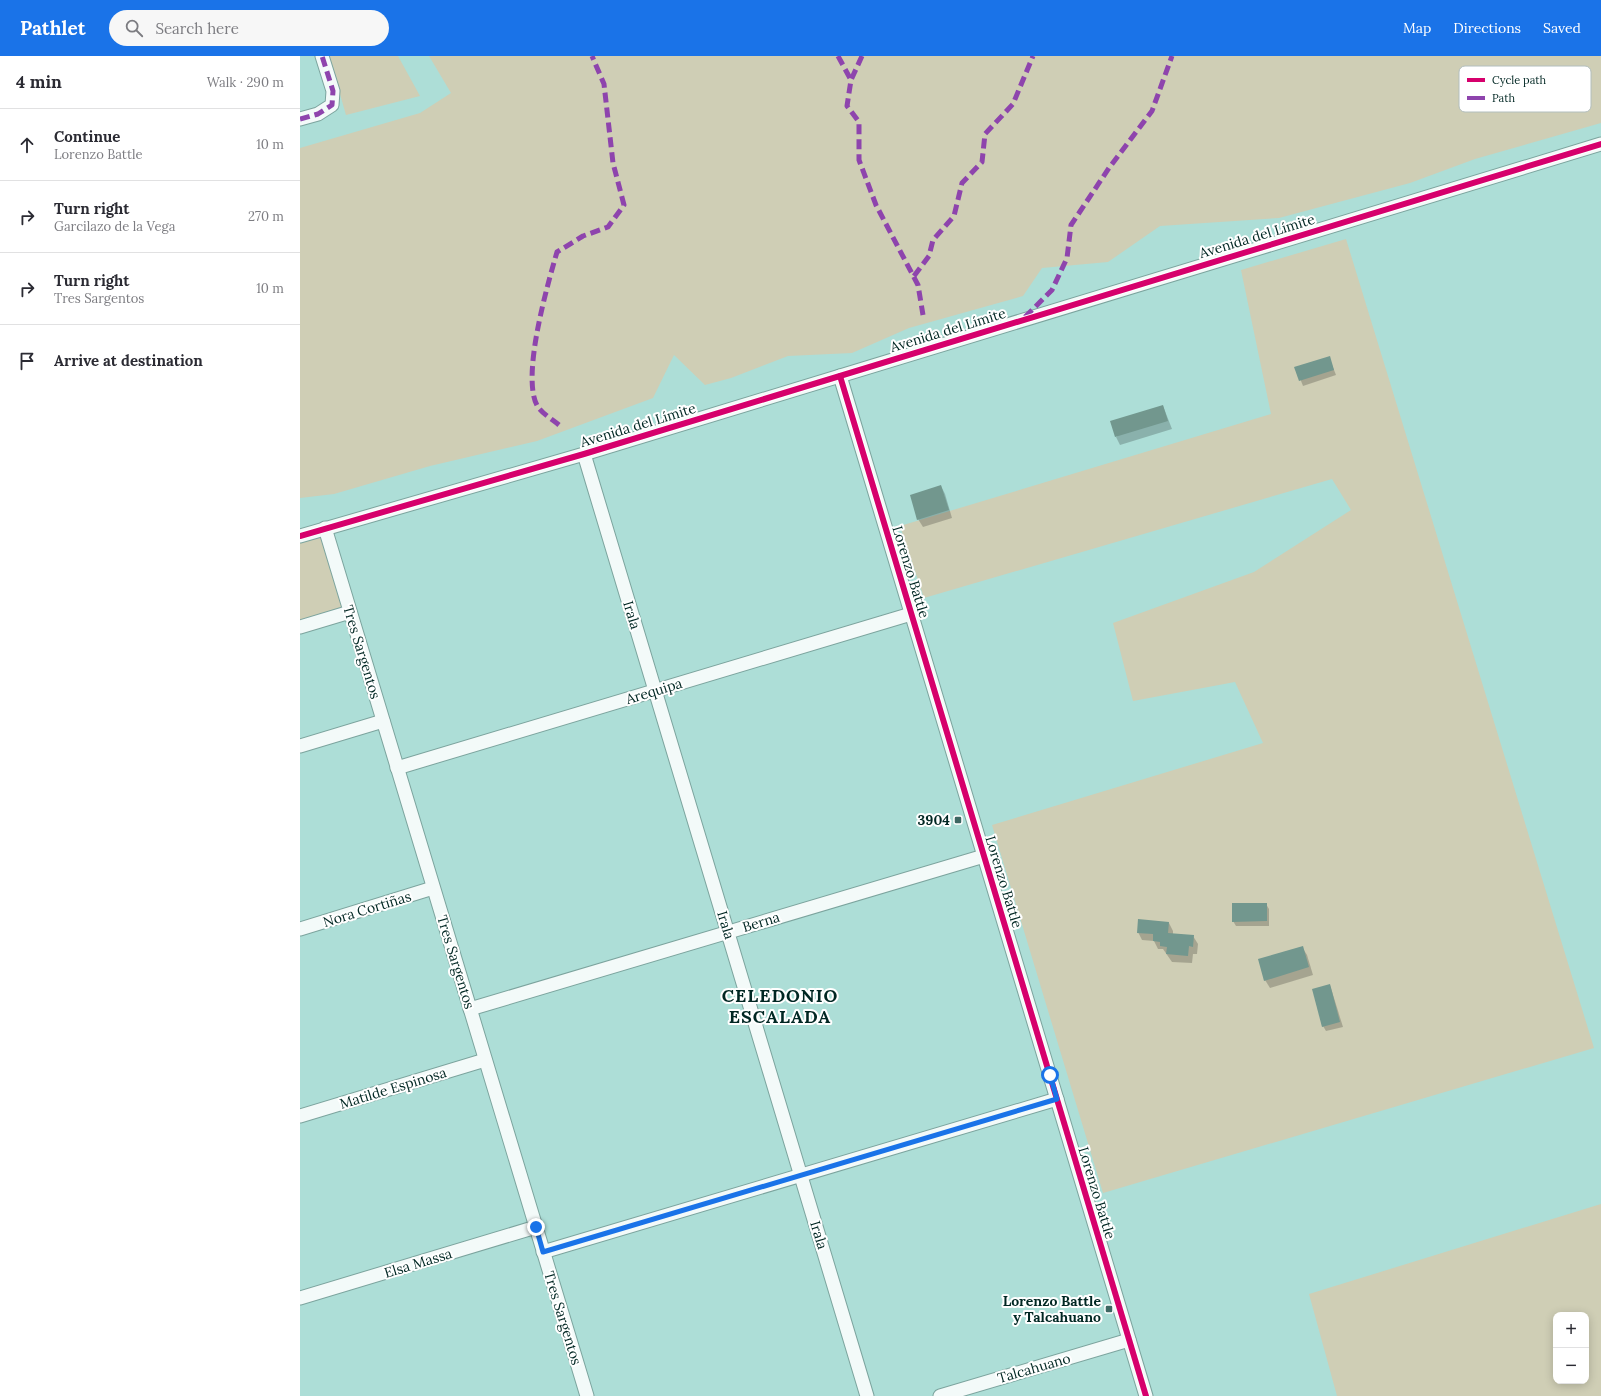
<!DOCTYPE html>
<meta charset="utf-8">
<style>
body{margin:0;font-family:Lora,serif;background:#f7f7f7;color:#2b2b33}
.controls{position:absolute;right:12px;bottom:12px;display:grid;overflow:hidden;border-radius:8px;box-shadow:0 2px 10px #0003}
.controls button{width:36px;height:36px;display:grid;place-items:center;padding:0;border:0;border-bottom:1px solid #e1e1e2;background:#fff;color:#2b2b33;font:20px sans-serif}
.stop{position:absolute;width:12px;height:12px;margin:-9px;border:3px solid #1a73e8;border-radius:50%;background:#fff}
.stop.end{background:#1a73e8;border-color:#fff;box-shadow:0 1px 4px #0008}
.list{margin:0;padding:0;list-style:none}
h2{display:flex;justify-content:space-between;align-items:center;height:52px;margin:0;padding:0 16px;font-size:17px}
h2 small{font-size:13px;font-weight:400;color:#7c7c81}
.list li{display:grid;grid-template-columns:26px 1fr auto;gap:12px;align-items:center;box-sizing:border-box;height:72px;padding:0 16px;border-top:1px solid #e1e1e2}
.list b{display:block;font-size:15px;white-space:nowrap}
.list p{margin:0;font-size:13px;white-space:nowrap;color:#7c7c81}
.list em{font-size:13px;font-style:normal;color:#7c7c81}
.icon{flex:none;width:22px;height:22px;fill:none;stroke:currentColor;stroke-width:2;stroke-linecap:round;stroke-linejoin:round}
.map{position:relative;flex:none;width:1301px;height:1340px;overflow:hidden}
header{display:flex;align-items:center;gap:24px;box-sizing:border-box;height:56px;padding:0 20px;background:#1a73e8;color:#fff}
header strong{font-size:19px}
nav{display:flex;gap:22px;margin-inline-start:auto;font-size:14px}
.search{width:280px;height:36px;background:#f7f7f7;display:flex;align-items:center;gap:10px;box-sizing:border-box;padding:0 14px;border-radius:22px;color:#7c7c81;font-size:15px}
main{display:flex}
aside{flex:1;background:#fff}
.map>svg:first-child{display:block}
.green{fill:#cfceb5;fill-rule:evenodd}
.shadow{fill:#0003}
.building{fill:#72978e}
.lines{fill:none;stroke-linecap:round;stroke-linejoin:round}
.minor-casing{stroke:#7ca49e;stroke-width:15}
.minor{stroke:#f3faf9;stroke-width:13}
.quiet{stroke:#8e44ad;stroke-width:5;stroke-dasharray:10 5;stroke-linecap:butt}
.cycleway-casing{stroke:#fff;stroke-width:8}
.cycleway{stroke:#d6006c;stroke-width:6}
.route{stroke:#1a73e8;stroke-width:5}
.poi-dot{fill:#3d6762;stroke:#fff;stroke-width:1.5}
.labels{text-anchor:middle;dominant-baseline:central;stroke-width:4;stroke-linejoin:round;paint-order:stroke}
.street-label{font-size:14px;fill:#002723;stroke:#fff}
.poi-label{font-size:14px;font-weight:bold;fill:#002723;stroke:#fff;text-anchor:end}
.district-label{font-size:18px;font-weight:bold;letter-spacing:1px;fill:#002723;stroke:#fff}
.key{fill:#fff;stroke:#b2bebd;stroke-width:1}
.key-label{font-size:11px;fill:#002723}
</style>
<header>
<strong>Pathlet</strong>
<div class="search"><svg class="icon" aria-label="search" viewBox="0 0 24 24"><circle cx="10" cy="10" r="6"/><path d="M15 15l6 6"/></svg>Search here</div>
<nav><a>Map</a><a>Directions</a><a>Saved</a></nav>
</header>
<main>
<aside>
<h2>4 min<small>Walk · 290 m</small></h2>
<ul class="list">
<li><svg class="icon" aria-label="ahead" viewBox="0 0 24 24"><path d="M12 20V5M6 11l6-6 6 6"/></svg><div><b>Continue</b><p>Lorenzo Battle</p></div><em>10 m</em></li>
<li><svg class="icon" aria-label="right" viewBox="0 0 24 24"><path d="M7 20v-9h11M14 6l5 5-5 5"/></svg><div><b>Turn right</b><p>Garcilazo de la Vega</p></div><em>270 m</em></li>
<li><svg class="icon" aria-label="right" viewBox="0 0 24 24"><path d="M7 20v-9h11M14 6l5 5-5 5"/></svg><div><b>Turn right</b><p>Tres Sargentos</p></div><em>10 m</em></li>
<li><svg class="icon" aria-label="arrive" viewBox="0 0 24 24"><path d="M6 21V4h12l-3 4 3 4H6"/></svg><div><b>Arrive at destination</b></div></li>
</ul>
</aside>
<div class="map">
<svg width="1301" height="1340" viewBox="0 0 1301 1340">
<rect width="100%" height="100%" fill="#added7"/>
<g class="green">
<polygon points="29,0 98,0 120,40 46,59"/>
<polygon points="129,0 1301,0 1301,67 1175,103 1110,127 979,162 860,170 808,206 742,212 723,240 609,272 552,297 488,300 431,322 405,329 374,299 353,342 237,385 130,410 34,438 0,442 0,92 120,57 151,37"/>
<polygon points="1046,183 1294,992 803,1137 692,769 963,687 935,626 833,645 813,567 954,516 1051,454 1032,423 624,542 600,470 971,358 941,214"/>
<polygon points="25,472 50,556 0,571 0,480"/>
<path d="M1301,1148V1340H1037L1009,1238ZM1256,1259H1286V1325H1256Z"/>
</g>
<g class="shadow">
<polygon points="1029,301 1036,319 1003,330 996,312"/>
<polygon points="863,350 872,373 820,389 816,381"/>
<polygon points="641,430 645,438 652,462 623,471 618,463"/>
<polygon points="966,848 969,853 969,870 936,870 933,865"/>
<polygon points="869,867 873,875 873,878 893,880 898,888 897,898 893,898 892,907 872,906 863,893 858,893 854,885 842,884 838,876"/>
<polygon points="1002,891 1007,899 1013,919 970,932 965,924"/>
<polygon points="1030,929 1043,971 1026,975 1023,970"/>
</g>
<g class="building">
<polygon points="1030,300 1034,314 999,325 994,311"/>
<polygon points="863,349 868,365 815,381 810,365"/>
<polygon points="641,429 649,454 617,464 610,439"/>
<polygon points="932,847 967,847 967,865 932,866"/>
<polygon points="838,863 869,866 868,877 894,879 893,891 889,890 888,900 866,898 867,891 860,890 860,886 853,885 853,878 837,877"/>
<polygon points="1003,890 1009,911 964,925 958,903"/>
<polygon points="1030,928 1040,966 1022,971 1012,933"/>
</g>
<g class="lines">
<defs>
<g id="minor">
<polyline points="0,63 18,58 32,49 33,35 22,0"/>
<polyline points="540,320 846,1340"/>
<polyline points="284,398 567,1340"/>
<polyline points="25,472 287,1340"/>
<polyline points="0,480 284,398 1301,88"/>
<polyline points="0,571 50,556"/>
<polyline points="0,690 83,665"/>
<polyline points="97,712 611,558"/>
<polyline points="0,873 133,832"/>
<polyline points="170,953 684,800"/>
<polyline points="0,1060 185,1004"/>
<polyline points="243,1196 757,1043"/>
<polyline points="0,1242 236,1171"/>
<polyline points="640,1340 829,1284"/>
</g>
</defs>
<use href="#minor" class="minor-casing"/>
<use href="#minor" class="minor"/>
<g class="quiet">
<polyline points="538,0 551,24"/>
<polyline points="562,0 551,24 547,50 559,66 559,104 576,149 618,229 623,259"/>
<polyline points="0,63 18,58 32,49 33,35 22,0"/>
<polyline points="614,220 629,200 633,184 654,160 662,127 682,106 685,78 713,48 733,0"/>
<polyline points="725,261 752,234 767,202 771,169 809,112 852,55 872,0"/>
<path d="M259,369C253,364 243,358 238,351C220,323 248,227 257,196L283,180L308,171L324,149L313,107L304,28L292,0"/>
</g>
<defs>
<g id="cycleway">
<polyline points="540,320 846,1340"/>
<polyline points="0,480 284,398 1301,88"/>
</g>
</defs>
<use href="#cycleway" class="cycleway-casing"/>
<use href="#cycleway" class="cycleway"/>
</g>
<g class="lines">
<polyline class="route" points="236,1171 243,1196 757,1043 750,1019"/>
</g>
<g class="poi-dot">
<rect x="654" y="760" width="8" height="8" rx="2"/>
<rect x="805" y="1249" width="8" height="8" rx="2"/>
</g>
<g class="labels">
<g class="street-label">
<text transform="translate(957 180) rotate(-17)">Avenida del Límite</text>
<text transform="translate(648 274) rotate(-17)">Avenida del Límite</text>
<text transform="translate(338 369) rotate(-17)">Avenida del Límite</text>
<text transform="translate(611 516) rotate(73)">Lorenzo Battle</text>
<text transform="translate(332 559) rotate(73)">Irala</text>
<text transform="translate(62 596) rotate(73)">Tres Sargentos</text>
<text transform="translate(354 635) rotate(-17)">Arequipa</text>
<text transform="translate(704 826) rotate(73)">Lorenzo Battle</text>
<text transform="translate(67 853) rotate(-17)">Nora Cortiñas</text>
<text transform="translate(461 866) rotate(-17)">Berna</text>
<text transform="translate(426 869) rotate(73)">Irala</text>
<text transform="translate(156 906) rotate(73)">Tres Sargentos</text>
<text transform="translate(93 1032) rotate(-17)">Matilde Espinosa</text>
<text transform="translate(797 1137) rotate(73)">Lorenzo Battle</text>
<text transform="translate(519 1179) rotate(73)">Irala</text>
<text transform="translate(118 1207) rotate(-17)">Elsa Massa</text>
<text transform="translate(263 1262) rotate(73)">Tres Sargentos</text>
<text transform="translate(734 1312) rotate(-16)">Talcahuano</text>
</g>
<g class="poi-label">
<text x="650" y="764">3904</text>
<text x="801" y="1245">Lorenzo Battle<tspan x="801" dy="16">y Talcahuano</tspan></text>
</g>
<g class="district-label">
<text x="480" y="939">CELEDONIO<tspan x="480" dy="21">ESCALADA</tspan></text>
</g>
</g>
<rect x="1159" y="10" width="132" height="46" rx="6" class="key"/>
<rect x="1167" y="22" width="18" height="4" fill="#d6006c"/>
<rect x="1167" y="40" width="18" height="4" fill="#8e44ad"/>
<g class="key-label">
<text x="1192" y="28">Cycle path</text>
<text x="1192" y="46">Path</text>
</g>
</svg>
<div class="controls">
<button>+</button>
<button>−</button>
</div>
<div class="stop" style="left:750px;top:1019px"></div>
<div class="stop end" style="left:236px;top:1171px"></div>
</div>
</main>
